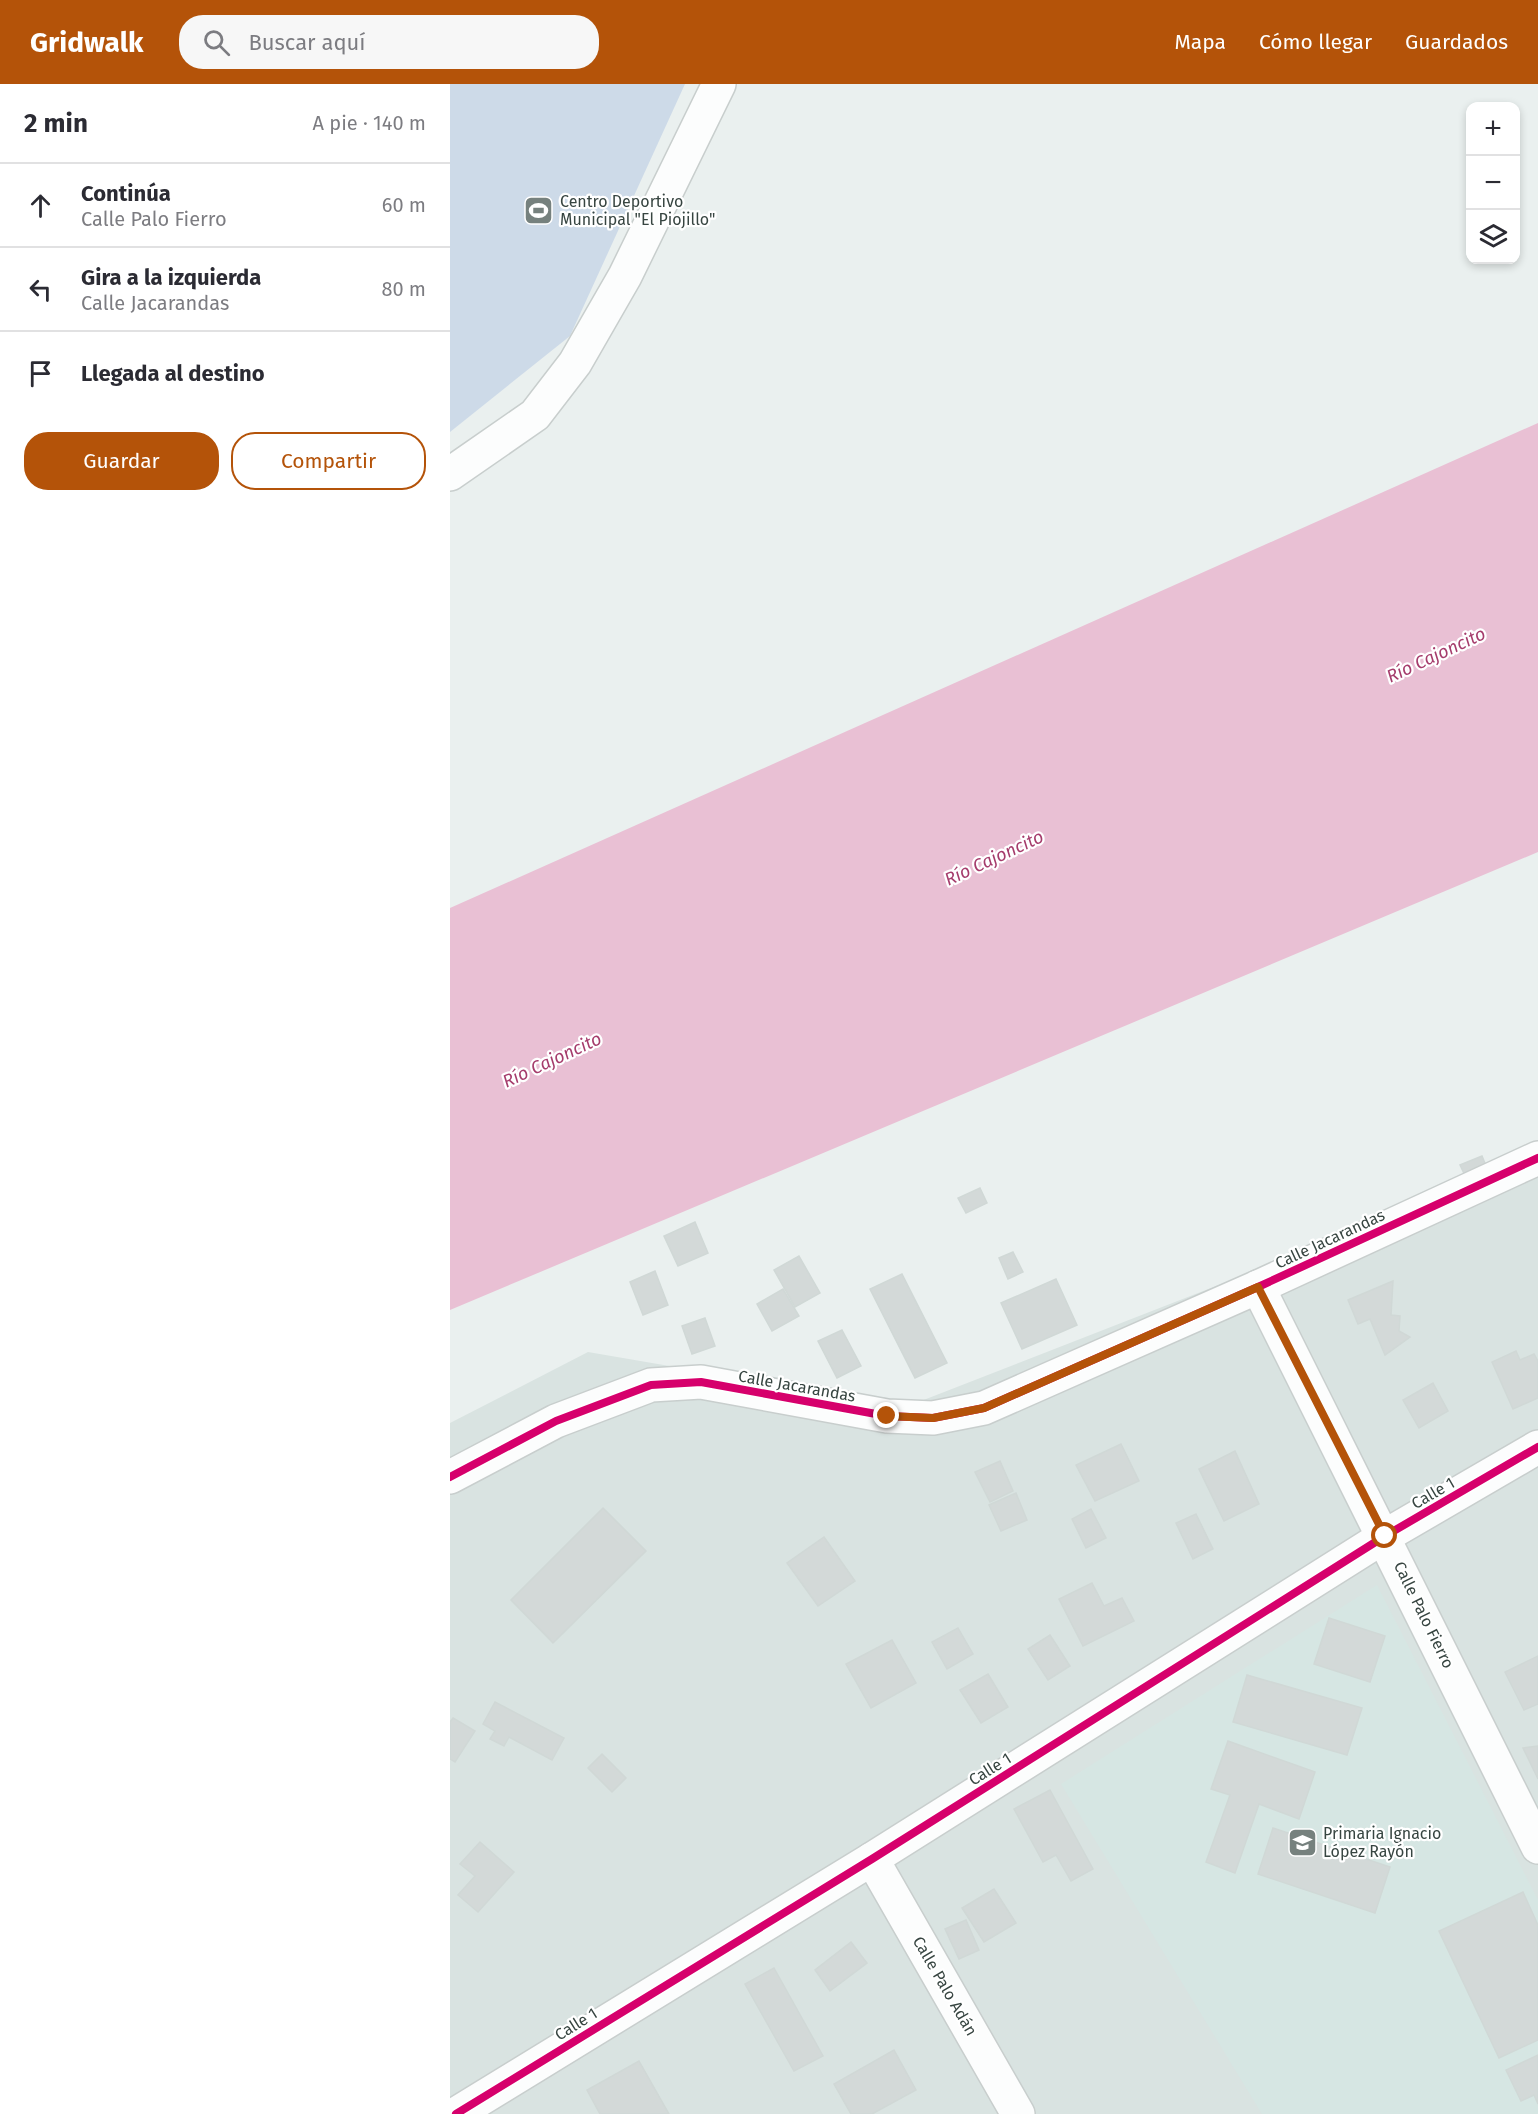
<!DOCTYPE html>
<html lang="es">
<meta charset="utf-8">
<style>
body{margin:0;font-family:"Fira Sans",sans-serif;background:#f7f7f7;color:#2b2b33}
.controls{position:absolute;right:18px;top:18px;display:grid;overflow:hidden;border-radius:12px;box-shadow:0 3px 9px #0003}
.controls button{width:54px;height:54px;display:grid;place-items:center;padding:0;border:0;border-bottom:2px solid #e1e1e2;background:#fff;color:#2b2b33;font:30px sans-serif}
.stop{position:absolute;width:18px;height:18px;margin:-14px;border:4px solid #b45309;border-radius:50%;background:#fff}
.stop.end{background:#b45309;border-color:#fff;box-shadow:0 2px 6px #0008}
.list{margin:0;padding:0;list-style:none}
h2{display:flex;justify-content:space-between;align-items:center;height:78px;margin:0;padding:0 24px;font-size:26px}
h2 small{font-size:20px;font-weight:400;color:#7c7c81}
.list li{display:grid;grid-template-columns:39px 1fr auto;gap:18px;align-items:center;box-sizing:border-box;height:84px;padding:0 24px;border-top:2px solid #e1e1e2}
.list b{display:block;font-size:22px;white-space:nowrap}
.list p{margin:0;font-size:20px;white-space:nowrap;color:#7c7c81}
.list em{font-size:20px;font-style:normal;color:#7c7c81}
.actions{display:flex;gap:12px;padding:18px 24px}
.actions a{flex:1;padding:14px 0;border:2px solid #b45309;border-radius:24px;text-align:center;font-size:21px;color:#b45309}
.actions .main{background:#b45309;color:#fff}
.icon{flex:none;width:33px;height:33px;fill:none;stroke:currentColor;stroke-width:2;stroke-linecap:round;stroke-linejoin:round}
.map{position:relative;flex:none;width:1088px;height:2030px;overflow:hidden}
header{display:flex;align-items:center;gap:36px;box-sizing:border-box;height:84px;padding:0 30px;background:#b45309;color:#fff}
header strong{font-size:28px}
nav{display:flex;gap:33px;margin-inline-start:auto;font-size:21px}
.search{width:420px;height:54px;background:#f7f7f7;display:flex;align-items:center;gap:15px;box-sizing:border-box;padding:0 21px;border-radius:24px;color:#7c7c81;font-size:22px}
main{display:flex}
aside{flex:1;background:#fff}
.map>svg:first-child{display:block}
.residential{fill:#d9e3e1}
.education{fill:#d6e6e3}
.green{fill:#cddae8}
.water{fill:#e9c0d4}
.building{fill:#d3d9d8;stroke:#d0d8d6;stroke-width:1.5}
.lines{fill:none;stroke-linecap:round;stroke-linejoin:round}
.minor-casing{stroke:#c8cecd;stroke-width:36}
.minor{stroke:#fcfdfd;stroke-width:33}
.cycleway-casing{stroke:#fff;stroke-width:11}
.cycleway{stroke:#d6006c;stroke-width:8}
.route{stroke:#b45309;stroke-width:8}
.labels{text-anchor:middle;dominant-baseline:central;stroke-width:4.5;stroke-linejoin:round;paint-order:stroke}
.poi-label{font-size:16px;fill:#374541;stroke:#fff;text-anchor:start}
.street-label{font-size:16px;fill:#374541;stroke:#fff}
.water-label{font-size:18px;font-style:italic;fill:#a53c6c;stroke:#fff}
</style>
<header>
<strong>Gridwalk</strong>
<div class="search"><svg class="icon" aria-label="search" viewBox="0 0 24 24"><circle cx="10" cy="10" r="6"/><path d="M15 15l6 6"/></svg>Buscar aquí</div>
<nav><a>Mapa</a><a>Cómo llegar</a><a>Guardados</a></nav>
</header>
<main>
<aside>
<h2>2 min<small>A pie · 140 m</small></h2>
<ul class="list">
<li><svg class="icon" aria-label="ahead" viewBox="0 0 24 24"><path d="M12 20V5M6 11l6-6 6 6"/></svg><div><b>Continúa</b><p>Calle Palo Fierro</p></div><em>60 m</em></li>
<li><svg class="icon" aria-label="left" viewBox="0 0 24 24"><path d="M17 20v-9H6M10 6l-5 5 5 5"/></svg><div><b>Gira a la izquierda</b><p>Calle Jacarandas</p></div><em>80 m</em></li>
<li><svg class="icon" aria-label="arrive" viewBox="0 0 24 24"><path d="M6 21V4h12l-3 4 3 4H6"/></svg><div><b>Llegada al destino</b></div></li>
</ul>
<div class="actions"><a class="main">Guardar</a><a>Compartir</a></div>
</aside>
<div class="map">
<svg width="1088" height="2030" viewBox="0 0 1088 2030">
<rect width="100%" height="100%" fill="#eaf0ef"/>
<polygon class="residential" points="1088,1056 1088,2030 0,2030 0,1339 138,1268 435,1319 471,1317 884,1156"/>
<polygon class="education" points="927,1501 1088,1816 1088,2030 812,2030 611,1700"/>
<polygon class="green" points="0,0 235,0 120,252 0,348"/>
<polygon class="water" points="1088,339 1088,768 0,1226 0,824"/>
<g class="building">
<polygon points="1032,1072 1039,1089 1018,1098 1010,1081"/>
<polygon points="530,1104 537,1119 516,1129 508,1114"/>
<polygon points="245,1138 258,1169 228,1182 214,1152"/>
<polygon points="563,1168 573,1188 558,1195 549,1174"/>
<polygon points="349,1172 370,1209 345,1223 324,1186"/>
<polygon points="205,1187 218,1221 193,1231 180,1198"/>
<polygon points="452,1190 497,1279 465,1294 420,1205"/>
<polygon points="606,1195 627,1241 572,1265 551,1219"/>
<polygon points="943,1197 941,1231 950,1232 949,1247 960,1253 935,1271 920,1235 908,1240 898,1216"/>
<polygon points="333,1205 349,1232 322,1247 307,1220"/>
<polygon points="255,1234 265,1262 242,1270 232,1242"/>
<polygon points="392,1246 411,1282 387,1294 368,1257"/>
<polygon points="1066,1267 1070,1276 1084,1270 1088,1277 1088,1314 1063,1325 1042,1278"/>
<polygon points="983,1299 998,1327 969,1344 953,1316"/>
<polygon points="671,1360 689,1397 645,1417 626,1381"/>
<polygon points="785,1367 809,1420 774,1437 749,1385"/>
<polygon points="550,1377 563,1407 540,1418 525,1388"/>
<polygon points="566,1409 577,1436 551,1447 539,1421"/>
<polygon points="153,1424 196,1467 103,1559 61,1516"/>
<polygon points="641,1425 656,1454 636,1464 622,1435"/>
<polygon points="746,1430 763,1465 743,1475 726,1439"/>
<polygon points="374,1453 405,1497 368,1522 337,1479"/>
<polygon points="642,1499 654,1522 672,1514 684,1537 633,1562 609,1515"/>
<polygon points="879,1534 935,1552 920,1598 864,1580"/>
<polygon points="508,1544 523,1570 497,1585 482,1558"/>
<polygon points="600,1551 620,1582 598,1596 578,1565"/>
<polygon points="442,1556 466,1599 421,1624 396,1580"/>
<polygon points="1088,1572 1088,1620 1074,1626 1055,1588"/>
<polygon points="538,1590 558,1623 531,1639 510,1606"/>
<polygon points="797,1591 912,1624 897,1671 783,1638"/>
<polygon points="45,1618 114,1654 102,1676 59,1653 54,1662 40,1655 45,1647 33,1640"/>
<polygon points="3,1634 25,1647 5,1678 0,1675 0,1638"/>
<polygon points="778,1657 865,1688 849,1735 809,1720 785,1789 756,1778 780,1711 761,1705"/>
<polygon points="1088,1662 1088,1695 1073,1664"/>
<polygon points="152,1670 176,1694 162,1708 138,1684"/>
<polygon points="600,1706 643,1785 621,1797 606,1771 593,1778 564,1725"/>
<polygon points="823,1744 940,1783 925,1829 808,1790"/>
<polygon points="30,1758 64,1788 28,1828 8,1811 25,1792 10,1780"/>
<polygon points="544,1805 566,1839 534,1858 512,1824"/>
<polygon points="1073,1808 1088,1841 1088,1956 1049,1974 989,1847"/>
<polygon points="516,1836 529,1866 509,1875 495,1845"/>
<polygon points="401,1858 417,1879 380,1907 365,1886"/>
<polygon points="324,1884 373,1972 344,1987 295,1900"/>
<polygon points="444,1966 466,2006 422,2030 401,2030 384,2000"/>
<polygon points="1088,1971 1088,2020 1084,2011 1071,2017 1056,1986"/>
<polygon points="189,1977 219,2030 150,2030 137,2006"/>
</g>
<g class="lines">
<defs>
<g id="minor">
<polyline points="0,390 85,331 125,279 175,192 269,0"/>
<polyline points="808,1203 1088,1763"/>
<polyline points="0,1393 106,1337 201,1301 251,1298 437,1332 483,1334 534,1324 808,1203 1088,1074"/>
<polyline points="422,1775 568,2030"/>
<polyline points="6,2030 422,1775 935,1452 1088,1363"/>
</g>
</defs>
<use href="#minor" class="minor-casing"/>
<use href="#minor" class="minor"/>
<defs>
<g id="cycleway">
<polyline points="0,1393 106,1337 201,1301 251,1298 437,1332 483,1334 534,1324 808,1203 1088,1074"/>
<polyline points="6,2030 422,1775 935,1452 1088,1363"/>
</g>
</defs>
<use href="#cycleway" class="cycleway-casing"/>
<use href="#cycleway" class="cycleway"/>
</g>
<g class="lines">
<polyline class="route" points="437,1332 483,1334 534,1324 808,1203 935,1452"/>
</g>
<defs>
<symbol id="stadium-square" viewBox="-11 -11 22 22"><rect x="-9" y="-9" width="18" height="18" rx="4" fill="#76817e" stroke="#fff"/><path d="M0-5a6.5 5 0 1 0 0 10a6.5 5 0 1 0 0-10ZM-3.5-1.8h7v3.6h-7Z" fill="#fff"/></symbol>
<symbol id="school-square" viewBox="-11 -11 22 22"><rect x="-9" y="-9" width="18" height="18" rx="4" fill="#76817e" stroke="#fff"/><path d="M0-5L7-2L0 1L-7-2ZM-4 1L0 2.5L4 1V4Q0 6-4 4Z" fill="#fff"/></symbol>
</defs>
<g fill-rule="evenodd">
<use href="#stadium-square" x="72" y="110" width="33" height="33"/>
<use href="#school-square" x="836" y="1742" width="33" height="33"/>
</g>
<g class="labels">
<g class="poi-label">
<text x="110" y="117">Centro Deportivo<tspan x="110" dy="18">Municipal "El Piojillo"</tspan></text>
<text x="873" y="1749">Primaria Ignacio<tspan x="873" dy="18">López Rayón</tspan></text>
</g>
<g class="street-label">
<text transform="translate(880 1155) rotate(-25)">Calle Jacarandas</text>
<text transform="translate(347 1302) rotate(10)">Calle Jacarandas</text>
<text transform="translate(983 1409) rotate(-30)">Calle 1</text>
<text transform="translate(974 1531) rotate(64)">Calle Palo Fierro</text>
<text transform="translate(540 1685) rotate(-32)">Calle 1</text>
<text transform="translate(495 1902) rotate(60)">Calle Palo Adán</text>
<text transform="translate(126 1940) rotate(-32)">Calle 1</text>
</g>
<g class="water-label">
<text transform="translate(986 571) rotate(-25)">Río Cajoncito</text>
<text transform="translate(544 774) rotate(-25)">Río Cajoncito</text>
<text transform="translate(102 976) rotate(-25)">Río Cajoncito</text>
</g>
</g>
</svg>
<div class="controls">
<button>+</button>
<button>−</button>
<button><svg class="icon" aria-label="layers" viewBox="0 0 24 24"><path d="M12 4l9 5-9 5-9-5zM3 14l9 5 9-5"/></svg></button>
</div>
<div class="stop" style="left:935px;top:1452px"></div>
<div class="stop end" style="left:437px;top:1332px"></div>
</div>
</main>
